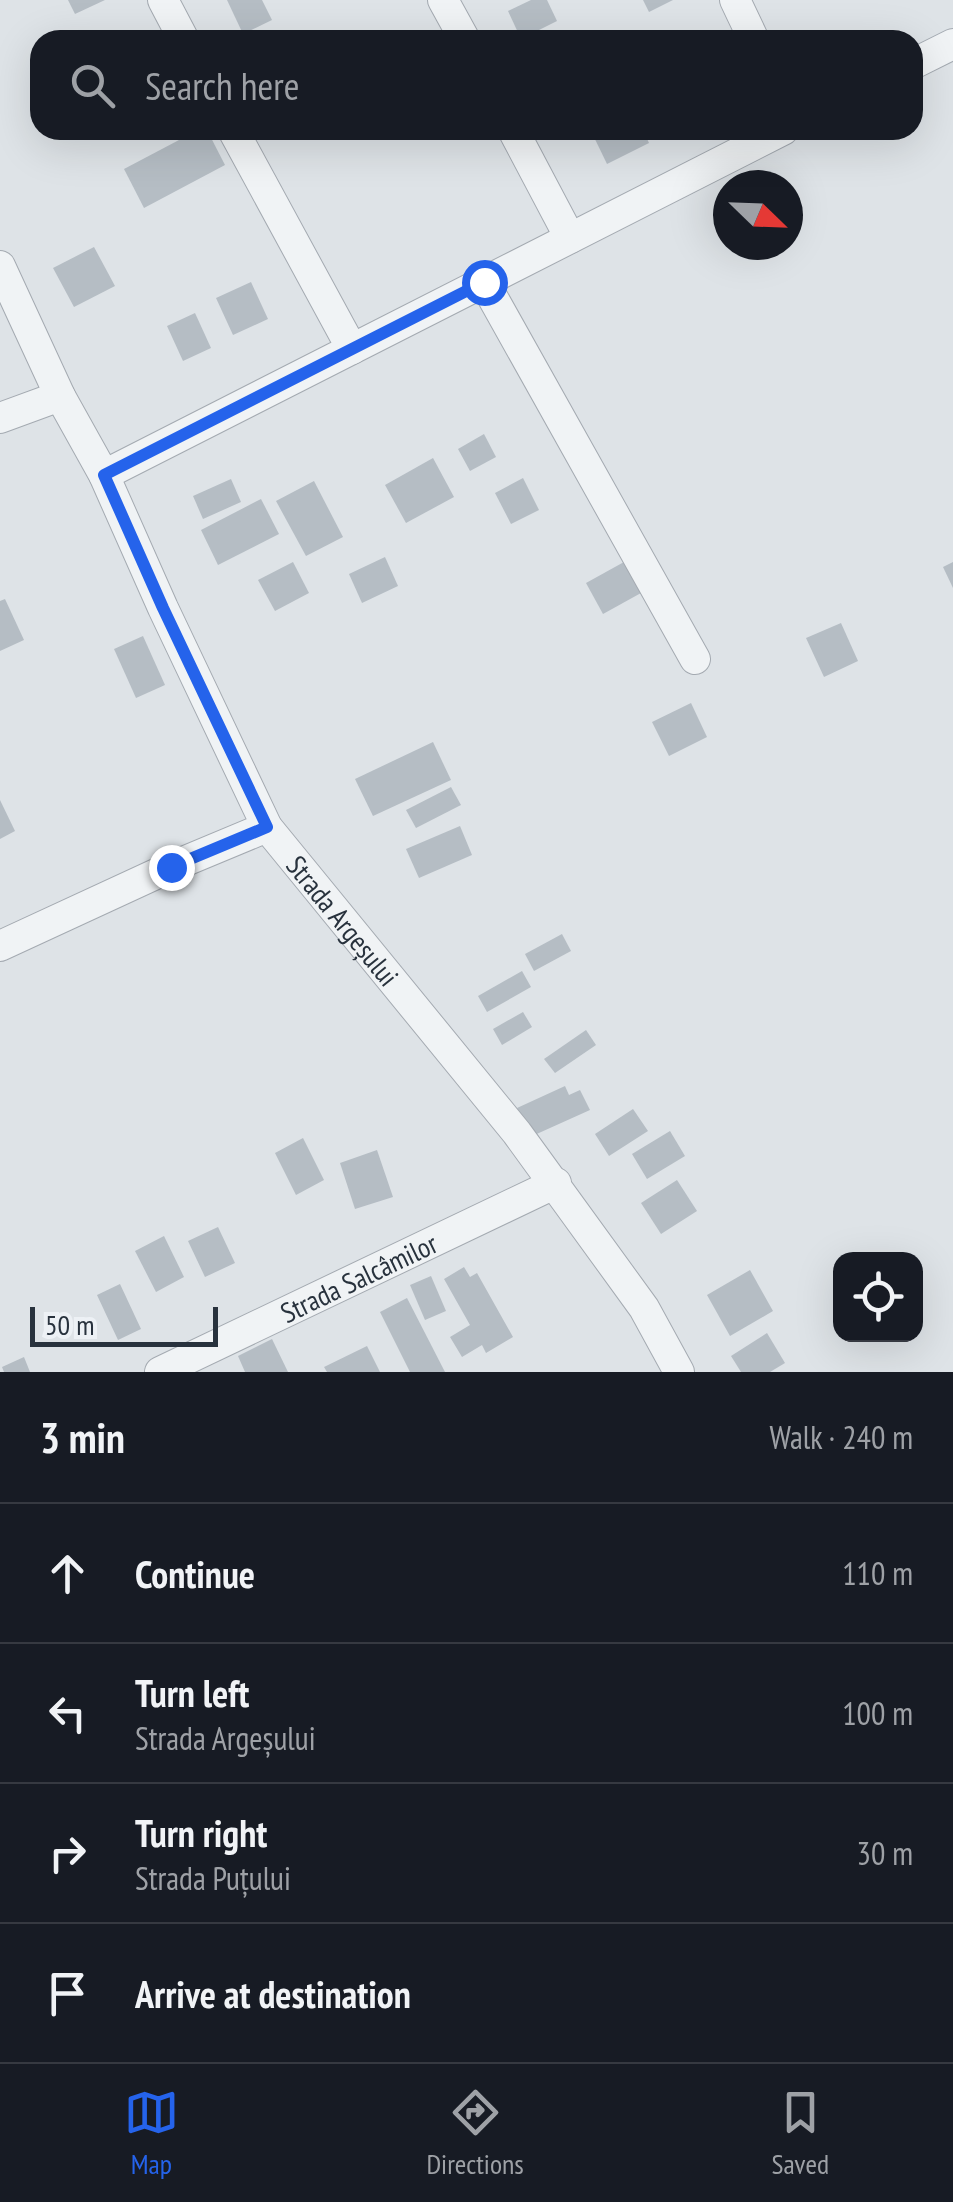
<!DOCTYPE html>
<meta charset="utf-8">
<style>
body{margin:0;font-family:"PT Sans Narrow",sans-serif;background:#242831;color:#f1f3f6}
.controls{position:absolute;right:30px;bottom:30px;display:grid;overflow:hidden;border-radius:20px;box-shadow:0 10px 40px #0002}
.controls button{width:90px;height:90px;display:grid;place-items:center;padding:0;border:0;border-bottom:2px solid #363941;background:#171b24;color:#f1f3f6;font:50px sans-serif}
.compass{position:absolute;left:713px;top:170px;width:90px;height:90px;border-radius:50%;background:#171b24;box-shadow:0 10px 40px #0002;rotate:113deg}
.scale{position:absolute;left:30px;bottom:25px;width:188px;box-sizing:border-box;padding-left:10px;border:5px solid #28323d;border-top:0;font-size:28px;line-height:35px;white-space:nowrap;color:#28323d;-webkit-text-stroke:8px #edf1f5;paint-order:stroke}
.stop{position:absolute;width:30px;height:30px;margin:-22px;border:8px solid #2563eb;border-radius:50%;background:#fff}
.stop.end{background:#2563eb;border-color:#fff;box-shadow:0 2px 10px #0008}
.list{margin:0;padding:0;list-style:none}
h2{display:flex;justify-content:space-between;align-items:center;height:130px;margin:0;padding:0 40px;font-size:42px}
h2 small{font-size:32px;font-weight:400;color:#9ea1a6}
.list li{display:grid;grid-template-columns:65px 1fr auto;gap:30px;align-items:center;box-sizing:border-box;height:140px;padding:0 40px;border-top:2px solid #363941}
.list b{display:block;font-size:38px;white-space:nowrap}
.list p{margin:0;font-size:32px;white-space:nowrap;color:#9ea1a6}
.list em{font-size:32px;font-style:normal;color:#9ea1a6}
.icon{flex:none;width:55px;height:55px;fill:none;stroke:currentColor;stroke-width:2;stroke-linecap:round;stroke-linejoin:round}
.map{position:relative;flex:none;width:953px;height:1372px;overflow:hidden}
.search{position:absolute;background:#171b24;box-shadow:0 10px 40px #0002;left:30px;right:30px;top:30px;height:110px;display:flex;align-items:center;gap:25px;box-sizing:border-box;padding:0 35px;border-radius:30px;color:#9ea1a6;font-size:38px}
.sheet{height:690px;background:#171b24}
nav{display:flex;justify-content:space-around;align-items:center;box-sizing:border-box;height:140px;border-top:2px solid #363941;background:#171b24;font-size:28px;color:#9ea1a6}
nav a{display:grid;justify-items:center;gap:5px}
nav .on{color:#2563eb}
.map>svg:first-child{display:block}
.building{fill:#b5bdc4}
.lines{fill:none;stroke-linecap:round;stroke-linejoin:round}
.minor-casing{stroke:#a4aab1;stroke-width:32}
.minor{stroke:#f0f3f5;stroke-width:30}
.route{stroke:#2563eb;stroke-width:12}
.labels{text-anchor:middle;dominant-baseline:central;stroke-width:8;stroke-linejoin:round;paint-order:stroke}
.street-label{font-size:28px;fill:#28323d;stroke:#edf1f5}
</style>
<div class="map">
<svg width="953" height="1372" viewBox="0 0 953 1372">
<rect width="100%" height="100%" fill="#dee3e7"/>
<g class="building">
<polygon points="68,0 105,0 75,14"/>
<polygon points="227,0 262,0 272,20 243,34"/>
<polygon points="531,0 547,0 557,21 521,39 508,11"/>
<polygon points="643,0 673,0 649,12"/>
<polygon points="198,130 207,130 225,165 144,208 124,169"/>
<polygon points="599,130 643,130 649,143 607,164 592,133"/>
<polygon points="94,247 115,286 74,307 53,268"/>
<polygon points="251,282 268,319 233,335 216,298"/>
<polygon points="195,313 211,348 183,361 167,326"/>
<polygon points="484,434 496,457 470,471 458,449"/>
<polygon points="433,458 454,497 406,523 385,485"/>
<polygon points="523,478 539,510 511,524 495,493"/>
<polygon points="231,479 241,502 203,519 193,496"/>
<polygon points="314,481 343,537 306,556 276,501"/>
<polygon points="261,499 279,534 218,565 201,530"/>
<polygon points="385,557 398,586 362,603 349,574"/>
<polygon points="293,562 309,593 275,611 258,580"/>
<polygon points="624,562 641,593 603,614 586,583"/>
<polygon points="953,562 953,588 943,567"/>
<polygon points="5,599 24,640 0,651 0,601"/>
<polygon points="841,623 858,661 824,677 806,638"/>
<polygon points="143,636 165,685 136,698 114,649"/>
<polygon points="691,703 707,737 669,756 652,722"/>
<polygon points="433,742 451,780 373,816 355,779"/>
<polygon points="451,787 461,805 416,828 406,810"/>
<polygon points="0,800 15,831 0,839"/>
<polygon points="460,826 472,855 419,878 406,849"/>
<polygon points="562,934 571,951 534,971 525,954"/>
<polygon points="522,971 531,987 487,1012 478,996"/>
<polygon points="523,1012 532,1027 502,1045 493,1029"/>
<polygon points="586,1030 596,1045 555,1073 544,1059"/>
<polygon points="565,1086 569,1095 580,1090 590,1110 530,1137 517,1108"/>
<polygon points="633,1109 648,1131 609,1156 595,1134"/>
<polygon points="670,1131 685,1156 647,1179 632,1154"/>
<polygon points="303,1138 324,1180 296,1195 275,1153"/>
<polygon points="377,1150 393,1197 355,1209 340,1163"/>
<polygon points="677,1180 697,1211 661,1234 641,1203"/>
<polygon points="218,1227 235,1263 205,1277 188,1241"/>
<polygon points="164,1236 184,1277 156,1292 135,1251"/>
<polygon points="464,1267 470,1277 477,1273 513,1337 486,1353 482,1345 462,1357 450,1337 470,1325 444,1279"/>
<polygon points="750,1270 773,1311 730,1336 707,1295"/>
<polygon points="431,1276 446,1311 425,1320 410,1285"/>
<polygon points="120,1284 141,1329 118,1340 97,1295"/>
<polygon points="407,1298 445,1372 410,1372 380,1312"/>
<polygon points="767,1333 785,1363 770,1372 741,1372 731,1356"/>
<polygon points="272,1339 288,1372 245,1372 238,1356"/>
<polygon points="367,1346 380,1372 327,1372 324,1367"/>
<polygon points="24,1357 30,1372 4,1372 2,1367"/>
</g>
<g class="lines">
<defs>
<g id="minor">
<polyline points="163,0 184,40"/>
<polyline points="443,0 465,40"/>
<polyline points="735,0 754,40"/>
<polyline points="913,64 953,44"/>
<polyline points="233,130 352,349"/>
<polyline points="513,130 570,238"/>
<path id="s1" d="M0,266L60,396L104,475L163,608L267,827L517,1133L644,1308L679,1372"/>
<polyline points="484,282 695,659"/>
<polyline points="0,418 60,396"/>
<polyline points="104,475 783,130"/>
<polyline points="0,946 171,867 267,827"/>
<path id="s2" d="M160,1372L556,1183"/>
</g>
</defs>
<use href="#minor" class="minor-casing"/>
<use href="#minor" class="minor"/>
</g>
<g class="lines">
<polyline class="route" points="171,867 267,827 163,608 104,475 484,282"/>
</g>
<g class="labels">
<g class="street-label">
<text stroke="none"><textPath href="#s1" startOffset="742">Strada Argeșului</textPath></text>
<text stroke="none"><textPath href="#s2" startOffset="220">Strada Salcâmilor</textPath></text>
</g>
</g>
</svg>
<div class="controls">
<button><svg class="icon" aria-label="locate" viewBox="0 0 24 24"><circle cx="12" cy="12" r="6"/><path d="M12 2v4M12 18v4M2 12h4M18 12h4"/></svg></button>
</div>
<svg class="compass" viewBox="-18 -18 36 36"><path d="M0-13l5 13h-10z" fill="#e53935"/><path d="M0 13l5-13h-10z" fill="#9ea1a6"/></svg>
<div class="scale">50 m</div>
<div class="stop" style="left:484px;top:282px"></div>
<div class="stop end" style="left:171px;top:867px"></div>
<div class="search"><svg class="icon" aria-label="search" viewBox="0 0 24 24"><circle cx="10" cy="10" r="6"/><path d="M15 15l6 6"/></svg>Search here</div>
</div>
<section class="sheet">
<h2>3 min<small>Walk · 240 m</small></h2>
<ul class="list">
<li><svg class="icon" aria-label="ahead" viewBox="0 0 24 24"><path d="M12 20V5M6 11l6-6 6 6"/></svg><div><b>Continue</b></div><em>110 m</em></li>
<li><svg class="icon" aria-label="left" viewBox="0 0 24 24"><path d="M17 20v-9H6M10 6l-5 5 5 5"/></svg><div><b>Turn left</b><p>Strada Argeșului</p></div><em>100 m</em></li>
<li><svg class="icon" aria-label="right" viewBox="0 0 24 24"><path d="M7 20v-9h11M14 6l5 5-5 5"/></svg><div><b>Turn right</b><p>Strada Puțului</p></div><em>30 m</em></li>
<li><svg class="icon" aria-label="arrive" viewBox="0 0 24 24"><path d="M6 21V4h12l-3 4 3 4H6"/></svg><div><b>Arrive at destination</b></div></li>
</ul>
</section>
<nav>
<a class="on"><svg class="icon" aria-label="map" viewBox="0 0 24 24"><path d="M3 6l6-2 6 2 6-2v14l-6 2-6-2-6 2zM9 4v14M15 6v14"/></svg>Map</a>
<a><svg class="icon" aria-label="directions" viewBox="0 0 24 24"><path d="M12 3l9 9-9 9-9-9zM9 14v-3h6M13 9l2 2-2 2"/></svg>Directions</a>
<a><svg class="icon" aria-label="saved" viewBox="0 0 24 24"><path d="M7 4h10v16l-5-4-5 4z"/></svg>Saved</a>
</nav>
